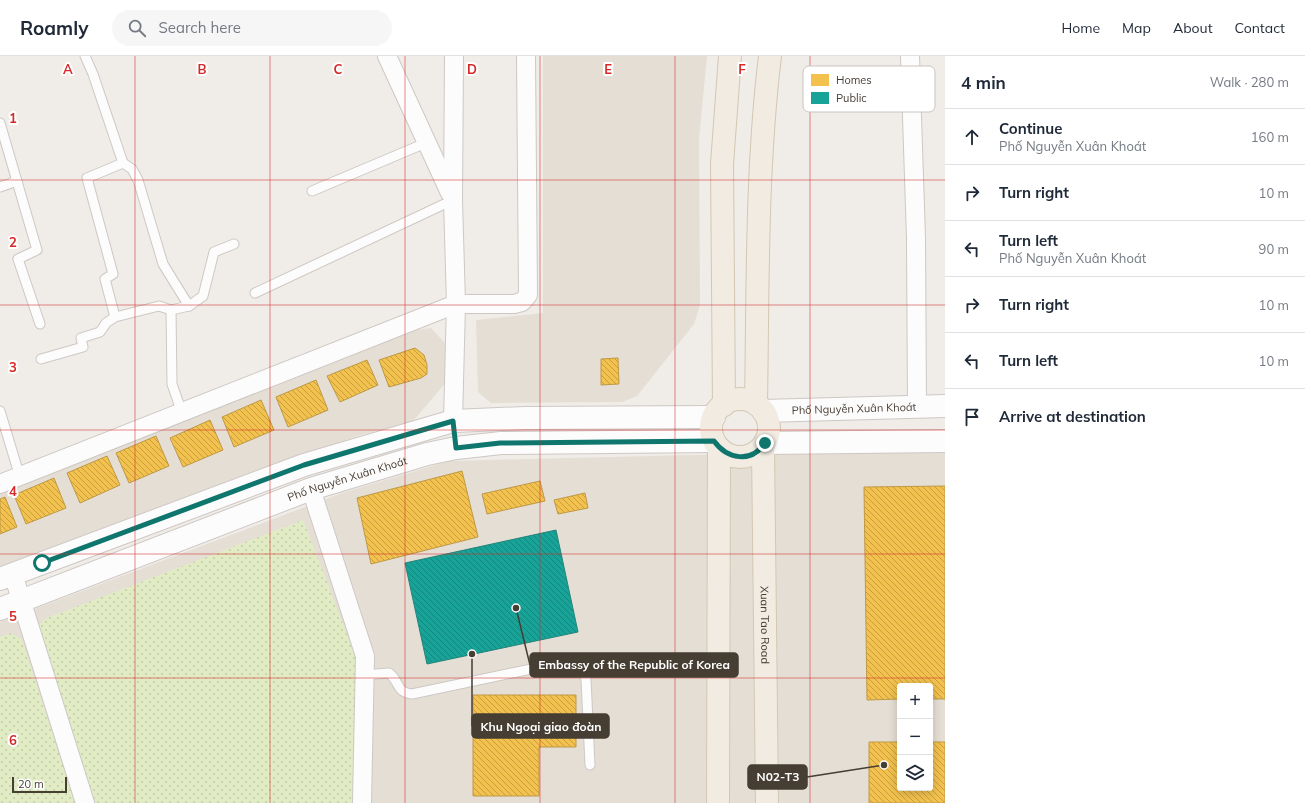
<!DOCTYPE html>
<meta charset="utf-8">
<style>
body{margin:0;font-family:Mulish,sans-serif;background:#f6f6f7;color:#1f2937}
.controls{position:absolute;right:12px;bottom:12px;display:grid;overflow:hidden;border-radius:4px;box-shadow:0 2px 10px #0003}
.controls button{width:36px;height:36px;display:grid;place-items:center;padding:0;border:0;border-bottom:1px solid #e0e1e3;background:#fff;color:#1f2937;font:20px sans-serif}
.scale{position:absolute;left:12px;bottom:10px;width:55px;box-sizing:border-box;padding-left:4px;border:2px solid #463d33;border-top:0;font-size:11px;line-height:14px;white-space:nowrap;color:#463d33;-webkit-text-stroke:3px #fff;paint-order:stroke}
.stop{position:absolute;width:12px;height:12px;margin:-9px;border:3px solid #0f766e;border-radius:50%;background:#fff}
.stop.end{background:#0f766e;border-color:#fff;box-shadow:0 1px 4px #0008}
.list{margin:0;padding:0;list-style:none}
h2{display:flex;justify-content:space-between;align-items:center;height:52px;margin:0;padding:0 16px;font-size:17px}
h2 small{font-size:13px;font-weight:400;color:#747a83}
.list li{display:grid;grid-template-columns:26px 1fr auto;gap:12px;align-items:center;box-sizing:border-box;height:56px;padding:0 16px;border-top:1px solid #e0e1e3}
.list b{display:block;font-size:15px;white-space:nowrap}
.list p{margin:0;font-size:13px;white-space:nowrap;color:#747a83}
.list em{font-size:13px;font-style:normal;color:#747a83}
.icon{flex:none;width:22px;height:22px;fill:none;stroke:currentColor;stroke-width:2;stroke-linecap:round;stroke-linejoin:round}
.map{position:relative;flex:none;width:945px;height:747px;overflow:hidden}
header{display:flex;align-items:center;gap:24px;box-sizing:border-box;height:56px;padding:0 20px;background:#fff;border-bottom:1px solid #e0e1e3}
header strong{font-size:19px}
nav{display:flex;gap:22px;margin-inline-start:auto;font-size:14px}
.search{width:280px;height:36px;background:#f6f6f7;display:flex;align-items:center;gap:10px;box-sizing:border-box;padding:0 14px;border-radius:22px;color:#747a83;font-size:15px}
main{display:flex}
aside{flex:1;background:#fff}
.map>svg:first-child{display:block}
.residential{fill:#e5ded4;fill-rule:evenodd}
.grass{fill:url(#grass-dots)}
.homes{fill:url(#homes-back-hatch);stroke:#be9946}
.public{fill:url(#public-back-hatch);stroke:#25847a}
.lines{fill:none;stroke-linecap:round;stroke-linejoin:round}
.service-casing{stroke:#cdc8c4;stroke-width:11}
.minor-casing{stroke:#cdc8c4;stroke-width:20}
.tertiary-casing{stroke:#cdc8c4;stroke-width:24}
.primary-casing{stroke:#d4c7b3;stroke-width:24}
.service{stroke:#fdfcfc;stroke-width:9}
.minor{stroke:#fdfcfc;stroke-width:18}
.tertiary{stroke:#fdfcfc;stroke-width:22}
.primary{stroke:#f1ebe2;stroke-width:22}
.route{stroke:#0f766e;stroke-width:5}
.grid{fill:none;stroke:#d62828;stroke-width:1;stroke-opacity:0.55}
.labels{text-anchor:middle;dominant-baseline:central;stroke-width:4;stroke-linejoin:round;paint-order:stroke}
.street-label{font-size:11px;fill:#463d33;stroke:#fff}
.key{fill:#fff;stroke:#c8c5c2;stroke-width:1}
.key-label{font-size:11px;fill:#463d33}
.grid-label{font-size:13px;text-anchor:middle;font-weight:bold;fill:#d62828;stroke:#fff;stroke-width:4;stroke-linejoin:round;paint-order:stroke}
.leader{fill:none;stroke:#463d33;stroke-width:1.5}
.callout-dot{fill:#463d33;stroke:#fff;stroke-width:1.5}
.callout{fill:#463d33;stroke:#463d33;stroke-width:1.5}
.callout-label{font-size:12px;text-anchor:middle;font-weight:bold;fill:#fff}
</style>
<header>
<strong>Roamly</strong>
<div class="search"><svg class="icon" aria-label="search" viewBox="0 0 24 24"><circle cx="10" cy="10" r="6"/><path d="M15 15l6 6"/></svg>Search here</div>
<nav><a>Home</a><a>Map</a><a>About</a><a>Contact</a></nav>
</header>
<main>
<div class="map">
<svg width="945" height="747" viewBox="0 0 945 747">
<defs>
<pattern id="grass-dots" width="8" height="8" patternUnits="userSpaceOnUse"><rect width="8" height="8" fill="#e1ecc5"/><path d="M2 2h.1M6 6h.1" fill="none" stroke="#c2cbaa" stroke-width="1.8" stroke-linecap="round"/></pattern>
<pattern id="homes-back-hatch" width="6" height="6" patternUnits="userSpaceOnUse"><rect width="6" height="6" fill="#f2c14e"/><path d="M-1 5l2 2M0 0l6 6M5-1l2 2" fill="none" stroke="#c69e41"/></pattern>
<pattern id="public-back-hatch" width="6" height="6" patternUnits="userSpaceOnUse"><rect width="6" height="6" fill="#17a398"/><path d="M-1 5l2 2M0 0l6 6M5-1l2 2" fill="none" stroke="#17867d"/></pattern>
</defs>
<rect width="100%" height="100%" fill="#f0ece8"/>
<g class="residential">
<polygon points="543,0 707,0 699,83 700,249 694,268 637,340 622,346 491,347 478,336 476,264 543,257"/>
<polygon points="431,272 453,296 448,324 413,365 357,380 0,512 0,430 398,276"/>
<path d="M862,395H945V747H0V566L342,437L449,405ZM900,630H930V732H900Z"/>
</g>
<g class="grass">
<polygon points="303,464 356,602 354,747 91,747 37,570 47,562"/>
<polygon points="11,577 22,584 75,747 0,747 0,581"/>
</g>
<g class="homes">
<polygon points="415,292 424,299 427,309 427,318 421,322 389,331 379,304"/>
<polygon points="618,302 619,328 601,329 601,303"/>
<polygon points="367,304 378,329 340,346 327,320"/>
<polygon points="316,324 328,354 288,371 276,341"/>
<polygon points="261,344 274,374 234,391 222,361"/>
<polygon points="210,364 223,394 183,411 170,382"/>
<polygon points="156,380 169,410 129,427 116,397"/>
<polygon points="107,400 120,429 80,447 67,417"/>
<polygon points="462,415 478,481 371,508 357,442"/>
<polygon points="54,422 66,452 26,468 14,439"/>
<polygon points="540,425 545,445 487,458 482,438"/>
<polygon points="945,430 945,643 930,643 930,630 900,630 900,643 867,644 864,431"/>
<polygon points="585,437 588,452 558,458 554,444"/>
<polygon points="5,441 17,471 0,478 0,443"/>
<polygon points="473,639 576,639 576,691 539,691 539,740 473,740"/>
<polygon points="869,686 900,686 900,732 930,732 930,686 945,686 945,747 869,747"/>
</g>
<polygon class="public" points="556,474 578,576 427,608 405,507"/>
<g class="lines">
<defs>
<g id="service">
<polyline points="85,0 93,18 123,107 87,122 113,218 105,223 115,261 159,250 171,254"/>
<polyline points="0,67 37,194 18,203 40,268"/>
<polyline points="123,107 132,113 138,124 163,208 189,250"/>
<polyline points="0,131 17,125"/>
<polyline points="312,135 428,86"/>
<polyline points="255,237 453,144"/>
<polyline points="171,254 172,328 182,357"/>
<polyline points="171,254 189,250 203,240 214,196 234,188"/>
<polyline points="41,303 83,291 81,282 100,276 106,267 115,261"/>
<polyline points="0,355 20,421"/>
<path d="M365,619L389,617C400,625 395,636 412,638L569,605L579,606L586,623L590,709"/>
</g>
<g id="minor">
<polyline points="387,0 450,137"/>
<polyline points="910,0 916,182 917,350"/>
<polyline points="453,365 456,248 453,144 454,0"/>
<polyline points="0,428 456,248 514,248 522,246 528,239 526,0"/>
<polyline points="311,433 365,600 362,747"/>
<polyline points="13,518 85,747"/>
</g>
<g id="tertiary">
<path id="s1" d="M763,355L945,350"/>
<polyline points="765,387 945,385"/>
<polyline points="0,523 304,409 453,365 525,362 714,361"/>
<path id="s2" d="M0,553L311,433L427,398L456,392L501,387L714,385"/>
</g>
<g id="primary">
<circle cx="740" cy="372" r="29"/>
<path d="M756,348C758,233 756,115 770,0"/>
<polyline points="724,349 722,108 730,0"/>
<path id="s3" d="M763,391L767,747"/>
<polyline points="718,747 719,392"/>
</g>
</defs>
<use href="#service" class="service-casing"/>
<use href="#minor" class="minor-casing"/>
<use href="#tertiary" class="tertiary-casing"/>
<use href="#primary" class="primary-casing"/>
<use href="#service" class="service"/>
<use href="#minor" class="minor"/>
<use href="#tertiary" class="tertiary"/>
<use href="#primary" class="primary"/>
</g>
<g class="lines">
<path class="route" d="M42,507L304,409L453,365L456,392L500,387L714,385C727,403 751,408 765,387"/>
</g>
<path class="grid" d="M135,0V747M270,0V747M405,0V747M540,0V747M675,0V747M810,0V747M0,124H945M0,249H945M0,374H945M0,498H945M0,622H945"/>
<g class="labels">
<g class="street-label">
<text stroke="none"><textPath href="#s1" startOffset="91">Phố Nguyễn Xuân Khoát</textPath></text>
<text stroke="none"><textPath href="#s2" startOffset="371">Phố Nguyễn Xuân Khoát</textPath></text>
<text stroke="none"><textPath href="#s3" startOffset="178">Xuan Tao Road</textPath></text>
</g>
</g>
<rect x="803" y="10" width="132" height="46" rx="6" class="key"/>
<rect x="811" y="18" width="18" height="12" fill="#f2c14e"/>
<rect x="811" y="36" width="18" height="12" fill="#17a398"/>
<g class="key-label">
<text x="836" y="28">Homes</text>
<text x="836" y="46">Public</text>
</g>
<g class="grid-label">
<text x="68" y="18">A</text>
<text x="202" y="18">B</text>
<text x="338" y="18">C</text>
<text x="472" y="18">D</text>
<text x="608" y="18">E</text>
<text x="742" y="18">F</text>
<text x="13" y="67">1</text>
<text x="13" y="191">2</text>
<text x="13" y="316">3</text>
<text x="13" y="440">4</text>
<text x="13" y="565">5</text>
<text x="13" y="689">6</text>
</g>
<path class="leader" d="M516 552L530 609M472 598L472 670M884 709L807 721"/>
<g class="callout-dot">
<circle cx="516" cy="552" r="4"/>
<circle cx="472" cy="598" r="4"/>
<circle cx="884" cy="709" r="4"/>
</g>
<g class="callout">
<rect x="530" y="597" width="208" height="24" rx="4"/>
<rect x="472" y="658" width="137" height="24" rx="4"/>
<rect x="748" y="709" width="59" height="24" rx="4"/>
</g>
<g class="callout-label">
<text x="634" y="613">Embassy of the Republic of Korea</text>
<text x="541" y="675">Khu Ngoại giao đoàn</text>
<text x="778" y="725">N02-T3</text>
</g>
</svg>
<div class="controls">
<button>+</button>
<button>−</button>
<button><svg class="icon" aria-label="layers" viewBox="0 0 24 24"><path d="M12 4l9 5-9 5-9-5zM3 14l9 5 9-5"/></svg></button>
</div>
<div class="scale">20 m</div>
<div class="stop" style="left:42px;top:507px"></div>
<div class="stop end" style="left:765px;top:387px"></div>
</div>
<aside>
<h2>4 min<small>Walk · 280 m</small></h2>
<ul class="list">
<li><svg class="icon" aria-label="ahead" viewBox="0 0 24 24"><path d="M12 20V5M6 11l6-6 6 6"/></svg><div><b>Continue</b><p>Phố Nguyễn Xuân Khoát</p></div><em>160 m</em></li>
<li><svg class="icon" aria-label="right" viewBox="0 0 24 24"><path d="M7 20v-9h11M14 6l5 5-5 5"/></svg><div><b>Turn right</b></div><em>10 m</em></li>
<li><svg class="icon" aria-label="left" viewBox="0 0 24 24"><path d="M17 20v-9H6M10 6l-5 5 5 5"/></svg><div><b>Turn left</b><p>Phố Nguyễn Xuân Khoát</p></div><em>90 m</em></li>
<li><svg class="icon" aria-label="right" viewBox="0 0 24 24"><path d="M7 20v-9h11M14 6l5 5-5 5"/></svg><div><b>Turn right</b></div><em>10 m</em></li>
<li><svg class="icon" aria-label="left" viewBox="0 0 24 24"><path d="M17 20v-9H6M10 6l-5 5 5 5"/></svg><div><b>Turn left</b></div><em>10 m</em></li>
<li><svg class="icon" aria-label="arrive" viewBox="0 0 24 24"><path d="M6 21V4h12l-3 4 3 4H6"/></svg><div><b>Arrive at destination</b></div></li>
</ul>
</aside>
</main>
